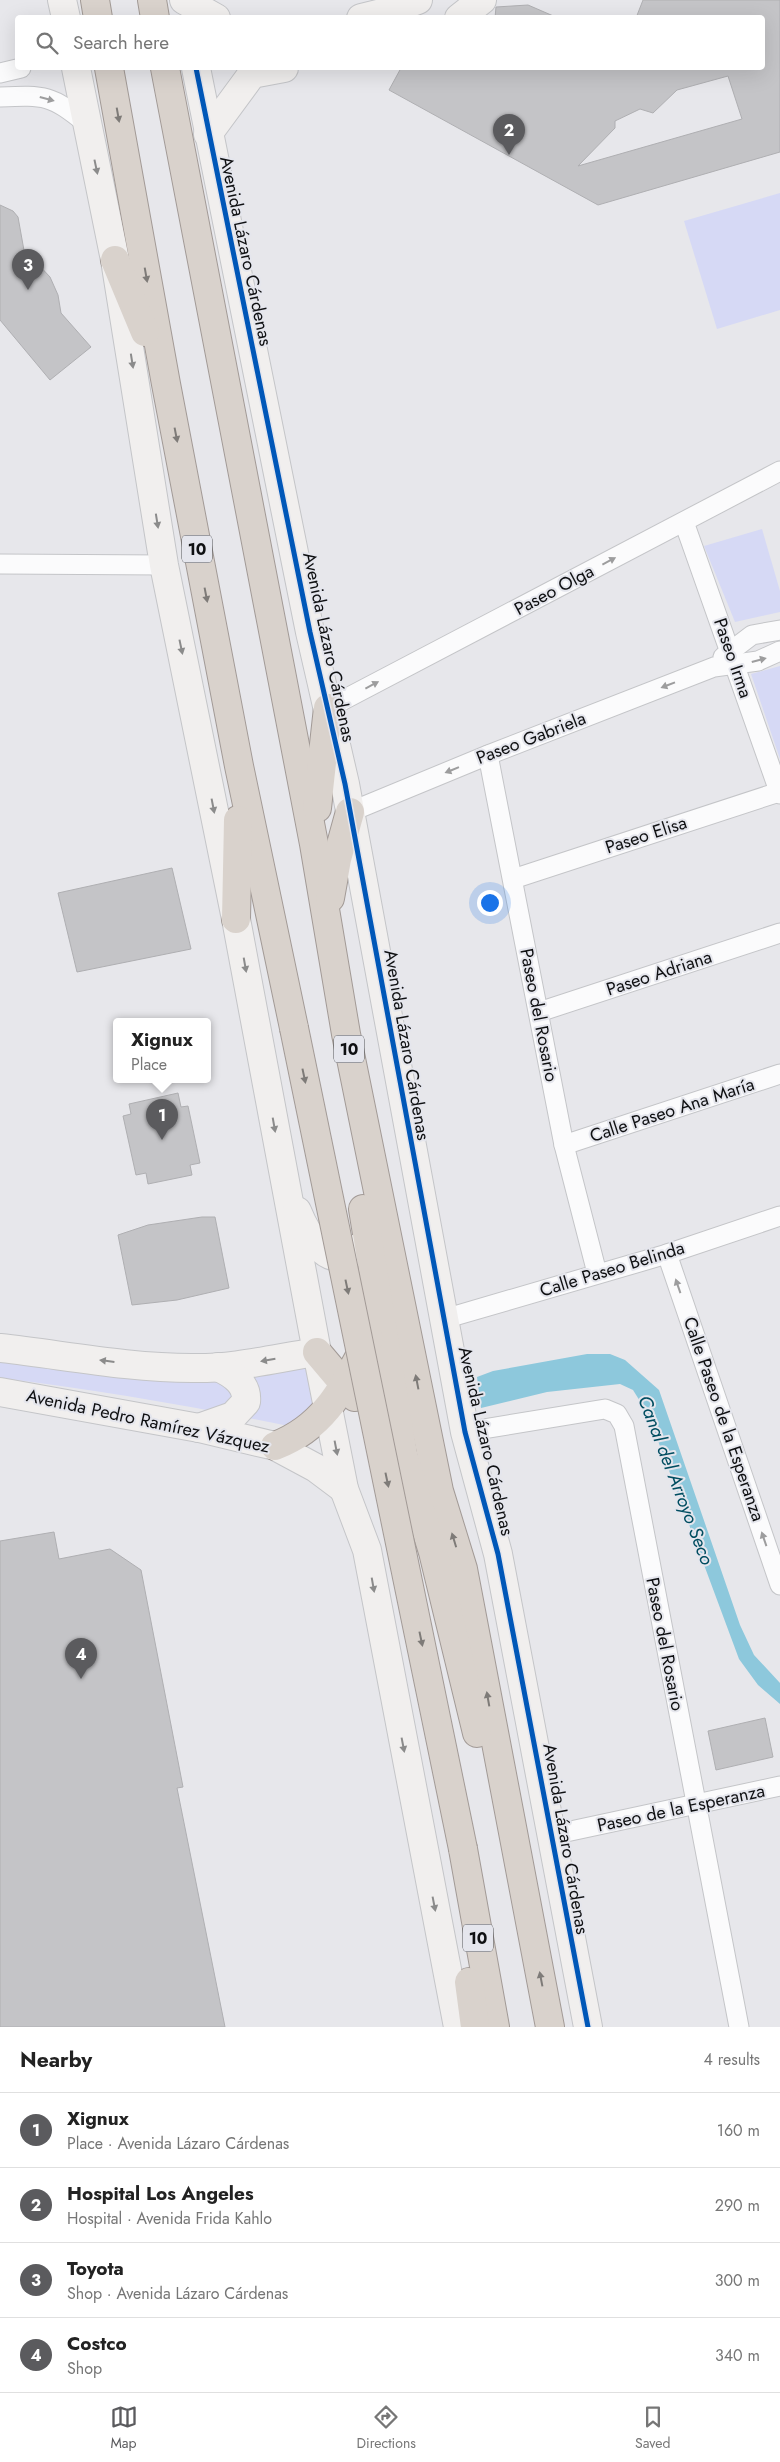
<!DOCTYPE html>
<meta charset="utf-8">
<style>
body{margin:0;font-family:Jost,sans-serif;background:#f6f6f6;color:#222}
.you{position:absolute;left:489px;top:902px;width:18px;height:18px;margin:-12px;border:4px solid #fff;border-radius:50%;background:#1a73e8;box-shadow:0 0 0 8px #1a73e833}
.badge{display:grid;place-items:center;width:32px;height:32px;border-radius:50%;background:#5b5b5e;color:#fff;font-size:16px;font-weight:700}
.pin{position:absolute;translate:-50% -41px;filter:drop-shadow(0 1px 2px #0008)}
.pin::after{content:'';position:absolute;top:26px;width:18px;height:15px;background:inherit;clip-path:polygon(0 0,100% 0,50% 100%)}
.popup{position:absolute;left:113px;top:1018px;width:98px;height:65px;box-sizing:border-box;display:grid;place-content:center;border-radius:5px;background:#fff;filter:drop-shadow(0 1px 4px #0005);font-size:16px;white-space:nowrap;color:#767676}
.popup b{font-size:19px;color:#222}
.popup::after{content:'';position:absolute;left:50%;top:100%;margin-left:-10px;border:10px solid transparent;border-top-color:#fff}
.list{margin:0;padding:0;list-style:none}
h2{display:flex;justify-content:space-between;align-items:center;height:65px;margin:0;padding:0 20px;font-size:21px}
h2 small{font-size:16px;font-weight:400;color:#767676}
.list li{display:grid;grid-template-columns:32px 1fr auto;gap:15px;align-items:center;box-sizing:border-box;height:75px;padding:0 20px;border-top:1px solid #e0e0e0}
.list b{display:block;font-size:19px;white-space:nowrap}
.list p{margin:0;font-size:16px;white-space:nowrap;color:#767676}
.list em{font-size:16px;font-style:normal;color:#767676}
.icon{flex:none;width:28px;height:28px;fill:none;stroke:currentColor;stroke-width:2;stroke-linecap:round;stroke-linejoin:round}
.map{position:relative;flex:none;width:780px;height:2027px;overflow:hidden}
.search{position:absolute;background:#fff;box-shadow:0 5px 20px #0002;left:15px;right:15px;top:15px;height:55px;display:flex;align-items:center;gap:12px;box-sizing:border-box;padding:0 18px;border-radius:5px;color:#767676;font-size:19px}
.sheet{height:365px;background:#fff}
nav{display:flex;justify-content:space-around;align-items:center;box-sizing:border-box;height:70px;border-top:1px solid #e0e0e0;background:#fff;font-size:14px;color:#767676}
nav a{display:grid;justify-items:center;gap:2px}
nav .on{color:#5b5b5e}
.map>svg:first-child{display:block}
.green{fill:#d6d9f5}
.water{fill:#8dc8dc}
.building{fill:#c4c4c7;stroke:#afafb2;fill-rule:evenodd}
.lines{fill:none;stroke-linecap:round;stroke-linejoin:round}
.street-casing{stroke:#c4c5c8;stroke-width:21}
.secondary-casing{stroke:#c4c5c8;stroke-width:30}
.highway-casing{stroke:#a29a96;stroke-width:30}
.street{stroke:#fbfbfc;stroke-width:19}
.secondary{stroke:#f1efee;stroke-width:28}
.highway{stroke:#d9d2cc;stroke-width:28}
.highway-bridge-casing{stroke:#a29a96;stroke-width:30;stroke-linecap:butt}
.highway-bridge{stroke:#d9d2cc;stroke-width:28}
.cycleway-casing{stroke:#e5e6ed;stroke-width:8}
.cycleway{stroke:#0057b8;stroke-width:5}
.oneway{fill:#9d9d9e}
.oneway2{fill:#7e7b78}
.oneway3{fill:#8b8b8b}
.labels{text-anchor:middle;dominant-baseline:central;stroke-width:4;stroke-linejoin:round;paint-order:stroke}
.shield{fill:#e5e6ed;stroke:#4f5054;stroke-width:1}
.shield-label{font-size:16px;font-weight:bold;fill:#0f1012}
.street-label{font-size:18px;fill:#0f1012;stroke:#e5e6ed}
.water-label{font-size:19px;font-style:italic;fill:#004d60;stroke:#e5e6ed}
</style>
<div class="map">
<svg width="780" height="2027" viewBox="0 0 780 2027">
<rect width="100%" height="100%" fill="#e7e7eb"/>
<g class="green">
<polygon points="780,193 780,310 717,329 684,221"/>
<polygon points="762,529 780,591 780,612 735,622 704,546"/>
<polygon points="780,666 780,759 751,674"/>
<path d="M308,1357L321,1433C214,1410 108,1391 0,1378V1362Z"/>
</g>
<polygon class="water" points="587,1354 610,1354 625,1360 659,1390 740,1625 754,1655 780,1683 780,1704 758,1685 739,1659 648,1414 633,1390 620,1384 547,1392 481,1408 477,1377 493,1371"/>
<g class="building">
<path d="M643,0H780V152L598,205L389,90L401,68H762V18H636ZM728,76L742,119L578,166L615,128V121L640,109L653,113L677,90Z"/>
<polygon points="528,5 558,18 495,18 496,7"/>
<polygon points="0,205 13,211 18,217 25,256 35,261 50,277 58,295 61,313 91,347 50,380 0,320"/>
<polygon points="172,868 191,949 77,972 58,893"/>
<polygon points="178,1093 181,1107 188,1106 200,1163 190,1165 192,1175 148,1184 146,1173 136,1175 123,1116 131,1114 129,1104"/>
<polygon points="202,1217 215,1217 229,1288 177,1300 132,1305 118,1235 148,1225"/>
<polygon points="54,1532 59,1559 110,1549 141,1570 183,1787 177,1788 225,2027 0,2027 0,1541"/>
<polygon points="765,1718 773,1757 716,1770 708,1731"/>
</g>
<g class="lines">
<defs>
<g id="street">
<polyline points="0,73 21,68"/>
<path d="M0,97C46,95 51,95 87,124"/>
<polyline points="684,522 780,794"/>
<polyline points="0,564 164,565"/>
<polyline points="723,657 752,635 780,630"/>
<polyline points="328,708 780,471"/>
<polyline points="488,755 564,1145 597,1273"/>
<polyline points="350,812 488,755 714,667 758,661 780,651"/>
<polyline points="513,879 779,792"/>
<polyline points="539,1012 780,933"/>
<polyline points="564,1145 780,1074"/>
<polyline points="667,1254 780,1585"/>
<polyline points="444,1319 667,1254 780,1216"/>
<polyline points="465,1432 605,1409 617,1414 624,1426 739,2027"/>
<polyline points="552,1835 780,1786"/>
</g>
<g id="secondary">
<polyline points="62,0 66,18"/>
<polyline points="184,0 216,18"/>
<polyline points="361,18 386,12 418,0"/>
<polyline points="459,18 482,0"/>
<polyline points="76,68 115,260 164,565 236,919 317,1352 344,1489 367,1550 458,2027"/>
<polyline points="196,68 310,632 345,784 465,1432 498,1554 588,2027"/>
<polyline points="208,134 252,74 284,68"/>
<path d="M297,1211C307,1236 331,1276 360,1247"/>
<path d="M0,1348C63,1355 129,1368 192,1368C234,1369 276,1358 317,1352"/>
<polyline points="0,1392 199,1428 275,1446 316,1468 344,1489"/>
<path d="M199,1428L233,1416L246,1402C248,1384 233,1374 218,1367"/>
</g>
<g id="highway">
<polyline points="95,0 98,18"/>
<polyline points="152,0 155,18"/>
<polyline points="109,68 166,384 239,766 294,1028"/>
<polyline points="165,68 314,844 346,1034 439,1491 463,1569 550,2027"/>
<polyline points="115,260 145,332"/>
<polyline points="317,808 328,708"/>
<polyline points="330,898 337,859 350,812"/>
<polyline points="236,919 238,820"/>
<polyline points="363,1209 403,1454 433,1552 477,1733"/>
<polyline points="317,1352 355,1397"/>
<path d="M275,1446C327,1426 344,1385 369,1339"/>
<polyline points="463,1849 495,2027"/>
<polyline points="469,1982 475,2027"/>
</g>
</defs>
<use href="#street" class="street-casing"/>
<use href="#secondary" class="secondary-casing"/>
<use href="#highway" class="highway-casing"/>
<use href="#street" class="street"/>
<use href="#secondary" class="secondary"/>
<use href="#highway" class="highway"/>
<defs>
<polyline id="highway-bridge" points="294,1028 463,1849"/>
</defs>
<use href="#highway-bridge" class="highway-bridge-casing"/>
<use href="#highway-bridge" class="highway-bridge"/>
<defs>
<polyline id="cycleway" points="196,68 310,632 345,784 465,1432 498,1554 588,2027"/>
</defs>
<use href="#cycleway" class="cycleway-casing"/>
<use href="#cycleway" class="cycleway"/>
</g>
<defs><path id="oneway-solid" d="M-6-.8H1V-3.2L6.5 0L1 3.2V.8H-6Z" transform="scale(1.25)"/></defs>
<g class="oneway">
<use href="#oneway-solid" transform="translate(47 99) rotate(15)"/>
<use href="#oneway-solid" transform="translate(609 561) rotate(-28)"/>
<use href="#oneway-solid" transform="translate(759 660) rotate(-15)"/>
<use href="#oneway-solid" transform="translate(372 685) rotate(-28)"/>
<use href="#oneway-solid" transform="translate(668 685) rotate(159)"/>
<use href="#oneway-solid" transform="translate(452 770) rotate(158)"/>
<use href="#oneway-solid" transform="translate(678 1286) rotate(-109)"/>
<use href="#oneway-solid" transform="translate(764 1539) rotate(-109)"/>
</g>
<g class="oneway2">
<use href="#oneway-solid" transform="translate(118 115) rotate(80)"/>
<use href="#oneway-solid" transform="translate(146 275) rotate(80)"/>
<use href="#oneway-solid" transform="translate(176 435) rotate(79)"/>
<use href="#oneway-solid" transform="translate(206 595) rotate(79)"/>
<use href="#oneway-solid" transform="translate(304 1076) rotate(78)"/>
<use href="#oneway-solid" transform="translate(347 1287) rotate(78)"/>
<use href="#oneway-solid" transform="translate(417 1382) rotate(-101)"/>
<use href="#oneway-solid" transform="translate(387 1480) rotate(78)"/>
<use href="#oneway-solid" transform="translate(454 1540) rotate(-107)"/>
<use href="#oneway-solid" transform="translate(421 1639) rotate(78)"/>
<use href="#oneway-solid" transform="translate(488 1699) rotate(-100)"/>
<use href="#oneway-solid" transform="translate(541 1979) rotate(-101)"/>
</g>
<g class="oneway3">
<use href="#oneway-solid" transform="translate(96 167) rotate(78)"/>
<use href="#oneway-solid" transform="translate(132 361) rotate(81)"/>
<use href="#oneway-solid" transform="translate(157 521) rotate(81)"/>
<use href="#oneway-solid" transform="translate(181 647) rotate(78)"/>
<use href="#oneway-solid" transform="translate(213 806) rotate(79)"/>
<use href="#oneway-solid" transform="translate(245 965) rotate(80)"/>
<use href="#oneway-solid" transform="translate(274 1125) rotate(80)"/>
<use href="#oneway-solid" transform="translate(268 1360) rotate(170)"/>
<use href="#oneway-solid" transform="translate(107 1361) rotate(-173)"/>
<use href="#oneway-solid" transform="translate(336 1448) rotate(79)"/>
<use href="#oneway-solid" transform="translate(373 1585) rotate(80)"/>
<use href="#oneway-solid" transform="translate(403 1745) rotate(79)"/>
<use href="#oneway-solid" transform="translate(434 1904) rotate(79)"/>
</g>
<g class="labels">
<g class="shield">
<rect x="182" y="535.5" width="30" height="27" rx="4"/>
<rect x="334" y="1035.5" width="30" height="27" rx="4"/>
<rect x="463" y="1924.5" width="30" height="27" rx="4"/>
</g>
<g class="shield-label">
<text x="197" y="549">10</text>
<text x="349" y="1049">10</text>
<text x="478" y="1938">10</text>
</g>
<g class="street-label">
<text transform="translate(246 251) rotate(78)">Avenida Lázaro Cárdenas</text>
<text transform="translate(554 590) rotate(-28)">Paseo Olga</text>
<text transform="translate(329 647) rotate(78)">Avenida Lázaro Cárdenas</text>
<text transform="translate(733 658) rotate(71)">Paseo Irma</text>
<text transform="translate(531 738) rotate(-21)">Paseo Gabriela</text>
<text transform="translate(646 835) rotate(-18)">Paseo Elisa</text>
<text transform="translate(659 973) rotate(-18)">Paseo Adriana</text>
<text transform="translate(539 1015) rotate(79)">Paseo del Rosario</text>
<text transform="translate(407 1045) rotate(80)">Avenida Lázaro Cárdenas</text>
<text transform="translate(672 1110) rotate(-18)">Calle Paseo Ana María</text>
<text transform="translate(612 1269) rotate(-17)">Calle Paseo Belinda</text>
<text transform="translate(724 1419) rotate(71)">Calle Paseo de la Esperanza</text>
<text transform="translate(148 1421) rotate(12)">Avenida Pedro Ramírez Vázquez</text>
<text transform="translate(486 1441) rotate(77)">Avenida Lázaro Cárdenas</text>
<text transform="translate(665 1644) rotate(79)">Paseo del Rosario</text>
<text transform="translate(681 1808) rotate(-12)">Paseo de la Esperanza</text>
<text transform="translate(566 1839) rotate(80)">Avenida Lázaro Cárdenas</text>
</g>
<g class="water-label">
<text transform="translate(676 1480) rotate(69)">Canal del Arroyo Seco</text>
</g>
</g>
</svg>
<div class="you"></div>
<div class="pin badge" style="left:162px;top:1140px">1</div>
<div class="popup"><b>Xignux</b>Place</div>
<div class="pin badge" style="left:509px;top:155px">2</div>
<div class="pin badge" style="left:28px;top:290px">3</div>
<div class="pin badge" style="left:81px;top:1679px">4</div>
<div class="search"><svg class="icon" aria-label="search" viewBox="0 0 24 24"><circle cx="10" cy="10" r="6"/><path d="M15 15l6 6"/></svg>Search here</div>
</div>
<section class="sheet">
<h2>Nearby<small>4 results</small></h2>
<ul class="list">
<li><span class="badge">1</span><div><b>Xignux</b><p>Place · Avenida Lázaro Cárdenas</p></div><em>160 m</em></li>
<li><span class="badge">2</span><div><b>Hospital Los Angeles</b><p>Hospital · Avenida Frida Kahlo</p></div><em>290 m</em></li>
<li><span class="badge">3</span><div><b>Toyota</b><p>Shop · Avenida Lázaro Cárdenas</p></div><em>300 m</em></li>
<li><span class="badge">4</span><div><b>Costco</b><p>Shop</p></div><em>340 m</em></li>
</ul>
</section>
<nav>
<a class="on"><svg class="icon" aria-label="map" viewBox="0 0 24 24"><path d="M3 6l6-2 6 2 6-2v14l-6 2-6-2-6 2zM9 4v14M15 6v14"/></svg>Map</a>
<a><svg class="icon" aria-label="directions" viewBox="0 0 24 24"><path d="M12 3l9 9-9 9-9-9zM9 14v-3h6M13 9l2 2-2 2"/></svg>Directions</a>
<a><svg class="icon" aria-label="saved" viewBox="0 0 24 24"><path d="M7 4h10v16l-5-4-5 4z"/></svg>Saved</a>
</nav>
